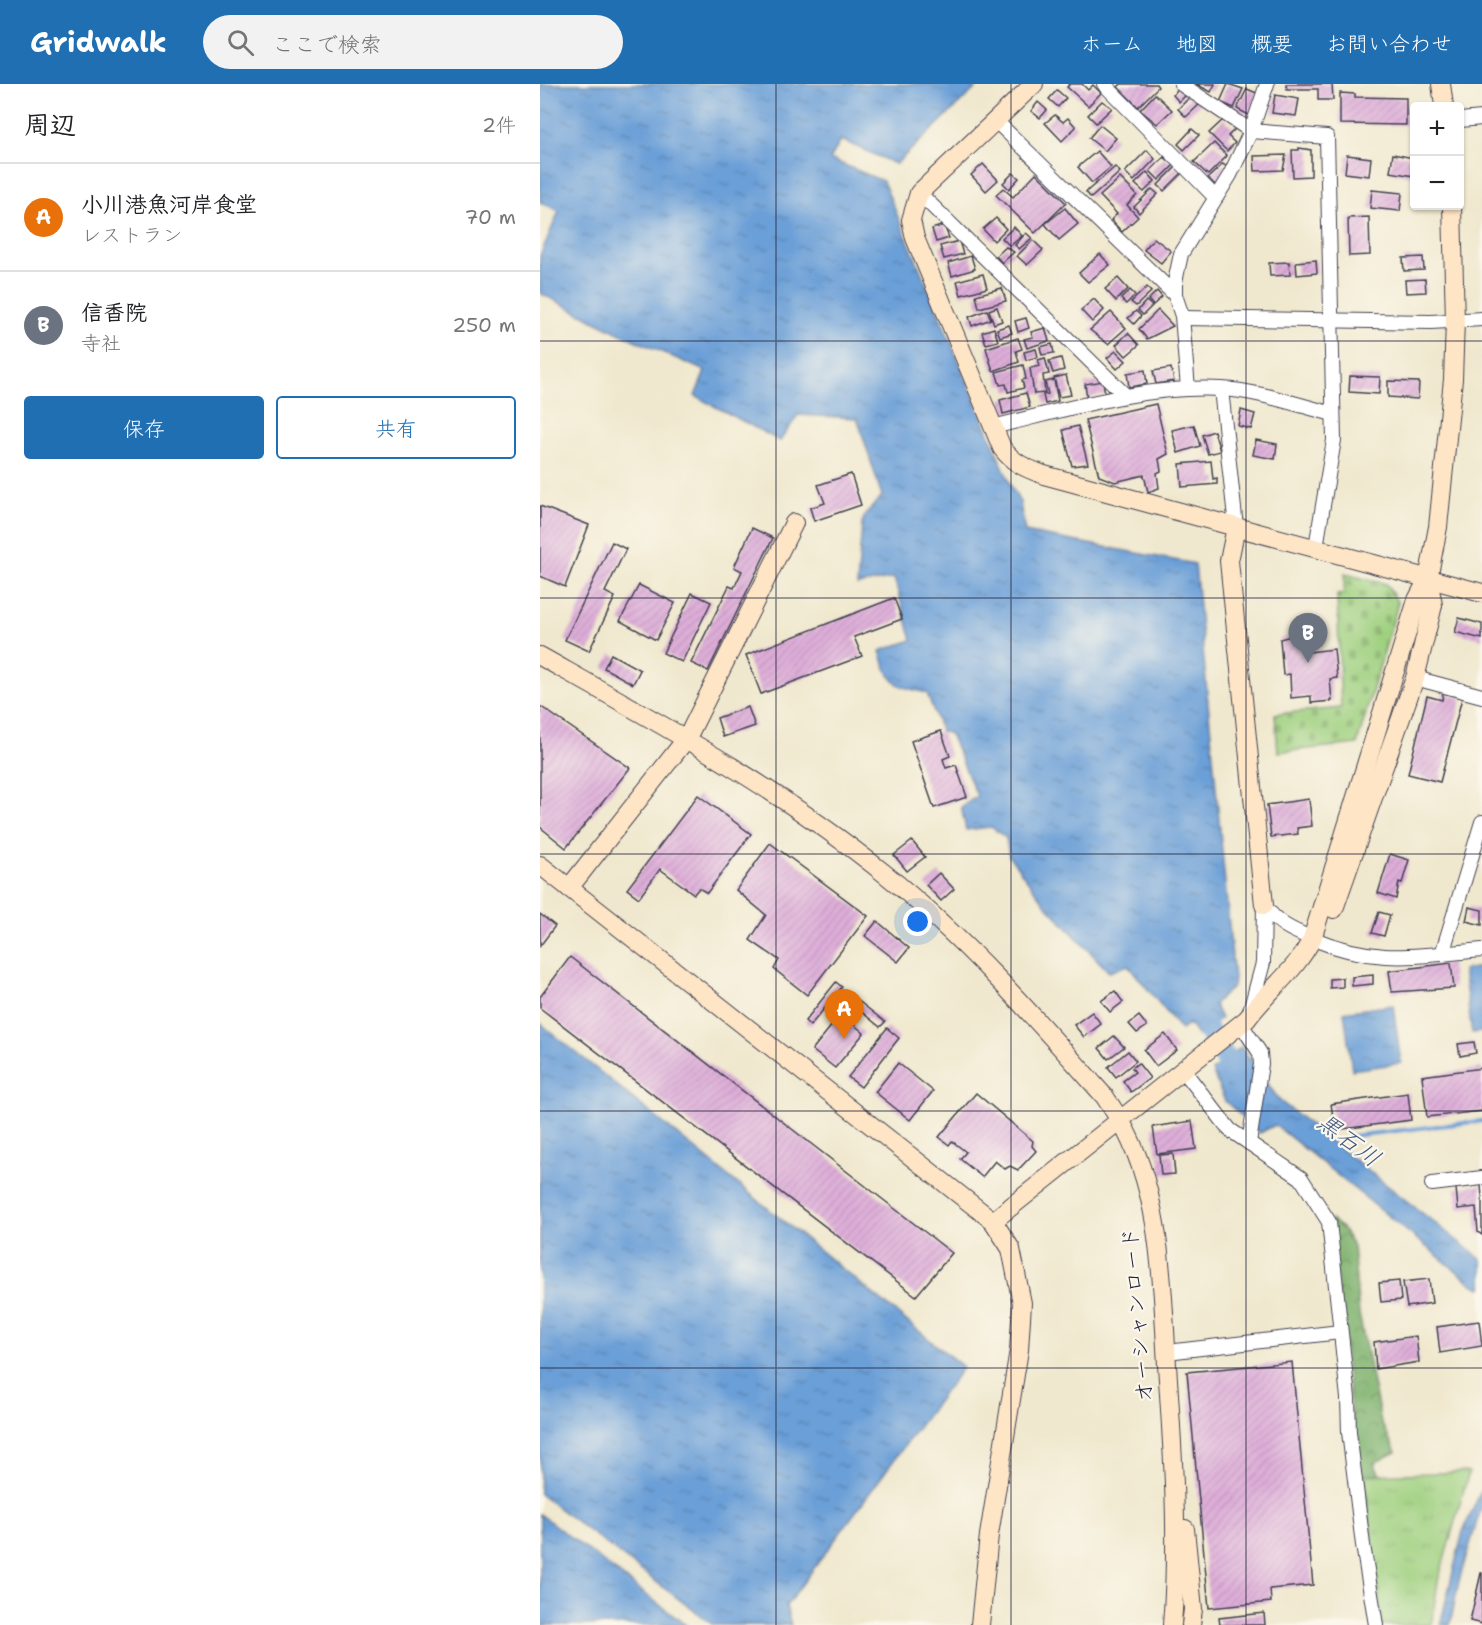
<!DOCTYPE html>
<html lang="ja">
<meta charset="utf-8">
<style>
body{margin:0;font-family:"Shantell Sans","Klee One",sans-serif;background:#f2f2f2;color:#202124}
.controls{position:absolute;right:18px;top:18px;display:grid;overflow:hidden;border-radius:6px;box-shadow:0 2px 4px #0004}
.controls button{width:54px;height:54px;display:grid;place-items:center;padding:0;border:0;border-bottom:2px solid #e0e0e0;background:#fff;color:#202124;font:30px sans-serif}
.you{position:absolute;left:378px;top:838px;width:21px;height:21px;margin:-15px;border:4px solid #fff;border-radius:50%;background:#1a73e8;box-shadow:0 0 0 9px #1a73e833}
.badge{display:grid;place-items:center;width:39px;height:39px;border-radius:50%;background:#1f6fb2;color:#fff;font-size:20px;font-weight:700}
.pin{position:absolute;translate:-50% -50px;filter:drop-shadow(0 2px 3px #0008)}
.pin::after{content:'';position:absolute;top:32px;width:21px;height:18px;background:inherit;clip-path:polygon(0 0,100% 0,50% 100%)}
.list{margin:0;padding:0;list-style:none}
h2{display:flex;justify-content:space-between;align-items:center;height:78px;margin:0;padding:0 24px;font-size:26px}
h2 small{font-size:20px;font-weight:400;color:#757577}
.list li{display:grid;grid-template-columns:39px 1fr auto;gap:18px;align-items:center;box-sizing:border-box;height:108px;padding:0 24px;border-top:2px solid #e0e0e0}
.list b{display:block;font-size:22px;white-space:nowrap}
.list p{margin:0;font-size:20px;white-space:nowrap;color:#757577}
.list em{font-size:20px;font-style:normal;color:#757577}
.actions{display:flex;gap:12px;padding:18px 24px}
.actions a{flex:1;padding:14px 0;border:2px solid #1f6fb2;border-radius:6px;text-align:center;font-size:21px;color:#1f6fb2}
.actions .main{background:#1f6fb2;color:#fff}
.icon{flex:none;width:33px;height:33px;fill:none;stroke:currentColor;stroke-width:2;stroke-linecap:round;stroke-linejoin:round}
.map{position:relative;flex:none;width:942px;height:1541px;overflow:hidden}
header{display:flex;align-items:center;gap:36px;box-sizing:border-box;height:84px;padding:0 30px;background:#1f6fb2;color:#fff}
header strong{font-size:28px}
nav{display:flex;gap:33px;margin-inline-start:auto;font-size:21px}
.search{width:420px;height:54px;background:#f2f2f2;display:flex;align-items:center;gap:15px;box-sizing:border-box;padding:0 21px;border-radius:33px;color:#757577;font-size:22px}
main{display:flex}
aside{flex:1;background:#fff}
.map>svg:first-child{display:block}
.forest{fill:url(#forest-crowns);stroke:#506a54;stroke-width:1.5}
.cemetery{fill:url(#cemetery-stones);stroke:#60795d;stroke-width:1.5}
.park{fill:url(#park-tufts);stroke:#60795d;stroke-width:1.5}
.water{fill:url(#water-ripples);stroke:#466089;stroke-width:1.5}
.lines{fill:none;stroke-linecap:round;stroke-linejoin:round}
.stream{stroke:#6a9fd7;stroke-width:4}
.river{stroke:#6a9fd7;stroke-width:22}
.building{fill:url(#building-hatch)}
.street-casing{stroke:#414051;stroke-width:16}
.secondary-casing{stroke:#414051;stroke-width:20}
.street{stroke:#fff;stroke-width:14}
.secondary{stroke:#fee5c5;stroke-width:18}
.grid{fill:none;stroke:#22223b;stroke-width:1.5;stroke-opacity:0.55}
.labels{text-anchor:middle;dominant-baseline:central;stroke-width:4.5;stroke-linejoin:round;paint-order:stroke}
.street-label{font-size:22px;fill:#22223b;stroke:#fbf7ec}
.water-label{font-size:24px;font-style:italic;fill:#425a81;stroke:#fbf7ec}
</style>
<header>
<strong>Gridwalk</strong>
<div class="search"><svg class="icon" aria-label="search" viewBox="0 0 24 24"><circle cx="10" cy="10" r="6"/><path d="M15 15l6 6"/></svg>ここで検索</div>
<nav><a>ホーム</a><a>地図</a><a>概要</a><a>お問い合わせ</a></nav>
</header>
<main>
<aside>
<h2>周辺<small>2件</small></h2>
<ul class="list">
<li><span class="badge" style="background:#e8710a">A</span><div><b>小川港魚河岸食堂</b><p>レストラン</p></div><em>70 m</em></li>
<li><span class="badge" style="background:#6b7280">B</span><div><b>信香院</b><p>寺社</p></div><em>250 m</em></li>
</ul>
<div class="actions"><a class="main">保存</a><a>共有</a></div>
</aside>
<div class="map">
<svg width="942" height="1541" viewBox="0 0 942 1541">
<defs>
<pattern id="forest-crowns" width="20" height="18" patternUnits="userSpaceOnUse" patternTransform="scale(1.5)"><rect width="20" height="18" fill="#7fb26e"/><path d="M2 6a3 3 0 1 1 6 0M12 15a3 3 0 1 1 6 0" fill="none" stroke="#68905c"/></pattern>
<pattern id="cemetery-stones" width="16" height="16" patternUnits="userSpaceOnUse" patternTransform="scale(1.5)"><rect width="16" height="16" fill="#9fd07f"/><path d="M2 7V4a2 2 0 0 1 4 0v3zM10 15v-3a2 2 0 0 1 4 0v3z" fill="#89b26f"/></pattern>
<pattern id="park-tufts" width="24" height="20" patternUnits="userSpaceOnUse" patternTransform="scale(1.5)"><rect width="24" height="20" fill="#9fd07f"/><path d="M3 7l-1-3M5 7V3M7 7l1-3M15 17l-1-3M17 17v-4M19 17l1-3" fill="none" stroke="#89b26f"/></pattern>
<pattern id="water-ripples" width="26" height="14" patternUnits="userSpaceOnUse" patternTransform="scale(1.5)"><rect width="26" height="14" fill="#6a9fd7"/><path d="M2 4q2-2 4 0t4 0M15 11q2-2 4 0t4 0" fill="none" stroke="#5781b0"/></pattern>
<pattern id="building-hatch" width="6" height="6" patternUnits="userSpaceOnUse" patternTransform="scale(1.5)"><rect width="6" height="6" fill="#deaed9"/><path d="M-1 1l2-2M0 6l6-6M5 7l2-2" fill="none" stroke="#be95bb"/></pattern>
</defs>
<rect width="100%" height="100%" fill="#fbf7ec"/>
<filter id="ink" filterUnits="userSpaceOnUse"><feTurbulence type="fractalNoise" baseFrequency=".0167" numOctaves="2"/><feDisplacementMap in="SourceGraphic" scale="12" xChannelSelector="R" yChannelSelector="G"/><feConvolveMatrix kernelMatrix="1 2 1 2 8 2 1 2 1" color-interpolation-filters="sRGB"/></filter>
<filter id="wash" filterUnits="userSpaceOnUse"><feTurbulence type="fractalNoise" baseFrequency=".008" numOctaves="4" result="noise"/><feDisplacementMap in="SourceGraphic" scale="24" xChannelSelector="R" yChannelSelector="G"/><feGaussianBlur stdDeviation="1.35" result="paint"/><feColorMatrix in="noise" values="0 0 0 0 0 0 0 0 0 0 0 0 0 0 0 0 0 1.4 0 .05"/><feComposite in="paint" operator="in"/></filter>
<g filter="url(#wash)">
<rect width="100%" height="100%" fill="#f0e8ce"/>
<polygon class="forest" points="791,1136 802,1144 813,1162 819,1230 841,1338 856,1368 834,1379 849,1409 842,1505 815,1366"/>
<polygon class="cemetery" points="805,490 846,500 858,519 817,660 738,668 735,630 801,624 797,511 804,510"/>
<polygon class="park" points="929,1388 898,1497 891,1541 842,1541 825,1391"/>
<g class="water">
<path d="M0,0H440L356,80L301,56L290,75L343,97L472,404L480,418L485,448L655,480L694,894L693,903L674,920L681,934L658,952L649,940L641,946L588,881L569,888L505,820L469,772L466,754L451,743L426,746L421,723L437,712L410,650L401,647L387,609C354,602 350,600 340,567L372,556L354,494L317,501L322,440L325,431L342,412L317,334L258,331L240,357L155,312L165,287L81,250L0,209V172L19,127L0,118Z"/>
<polygon points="942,883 942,948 932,949 923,886"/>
<polygon points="853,921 861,979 812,986 804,928"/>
<polygon points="0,939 423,1283 246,1522 251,1541 173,1541 0,1410"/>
<polygon points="701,963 740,1017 942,1176 942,1204 934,1201 735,1041 720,1049 685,1017 672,987"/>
<polygon points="942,1405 942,1421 919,1497 910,1541 900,1541 923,1447"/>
<polygon points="0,1430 146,1541 0,1541"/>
</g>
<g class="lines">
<polyline class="stream" points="808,1054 811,1052 942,1037"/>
<polyline class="river" points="667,945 703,1002"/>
</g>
<g id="blocks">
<g class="building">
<polygon points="530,0 542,0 548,6 553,1 561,9 548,22 527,3"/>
<polygon points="581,0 616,0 618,3 598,23 578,3"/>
<polygon points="656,0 675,0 671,8"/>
<polygon points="688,0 703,5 694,24 680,18"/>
<polygon points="746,0 792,0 793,16 778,16 778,5 747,5"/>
<polygon points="639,3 647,10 639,18 633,11"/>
<polygon points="707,5 719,10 709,31 697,25"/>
<polygon points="517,6 526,14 518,23 509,15"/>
<polygon points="800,9 815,10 815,13 866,14 866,41 800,40"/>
<polygon points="615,10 632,26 617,40 600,26"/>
<polygon points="652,11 661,19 646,33 638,25"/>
<polygon points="735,11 759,15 756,32 732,29"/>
<polygon points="562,17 572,24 556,39 548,31"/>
<polygon points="498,18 507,26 500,34 491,27"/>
<polygon points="515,31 523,38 528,34 536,43 522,57 505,39"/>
<polygon points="684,35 695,45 688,52 695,59 687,67 669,49"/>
<polygon points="560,41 576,54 565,67 549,54"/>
<polygon points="652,45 659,51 644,66 638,60"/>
<polygon points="674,59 687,72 668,91 654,78"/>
<polygon points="759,64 771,66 771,92 753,93 752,66 759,66"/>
<polygon points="607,66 615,75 594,97 585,88"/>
<polygon points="557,67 571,83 552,99 538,83"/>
<polygon points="853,70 874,74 874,92 850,88"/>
<polygon points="746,71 743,86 715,87 714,72"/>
<polygon points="807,71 831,74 829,92 805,89"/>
<polygon points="624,73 634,81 619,96 610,87"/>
<polygon points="443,80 458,96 446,107 431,91"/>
<polygon points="683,80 689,85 677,103 668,94"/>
<polygon points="575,83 580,88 551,114 546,108"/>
<polygon points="636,83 643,88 624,107 618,101"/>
<polygon points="607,88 615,97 604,108 595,100"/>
<polygon points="473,89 479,94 469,105 463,99"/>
<polygon points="496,89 526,119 495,149 456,111 463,104 473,113"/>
<polygon points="580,94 597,111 587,121 598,133 582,148 571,136 577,130 560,112"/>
<polygon points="612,105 618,110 599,129 594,123"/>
<polygon points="832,106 862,109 860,127 830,124"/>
<polygon points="525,124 538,140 519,156 505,140"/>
<polygon points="829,133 830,171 809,172 808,134"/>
<polygon points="456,134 466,145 454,157 443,145"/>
<polygon points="404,141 409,154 396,158 392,145"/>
<polygon points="474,143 482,152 470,162 462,154"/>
<polygon points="486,149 492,154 479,165 475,161"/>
<polygon points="614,154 631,167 621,179 604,166"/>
<polygon points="493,156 503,166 487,181 477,172"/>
<polygon points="419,157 423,170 404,175 400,162"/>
<polygon points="466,163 474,168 462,179 456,172"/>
<polygon points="560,170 570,181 548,198 539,189"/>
<polygon points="431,172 435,185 412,192 408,179"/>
<polygon points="883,173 884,186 864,187 863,174"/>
<polygon points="776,176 777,189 757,191 756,178"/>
<polygon points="749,178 750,191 730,192 729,179"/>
<polygon points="443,190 447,204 421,211 417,197"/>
<polygon points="578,194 588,205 576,217 565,205"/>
<polygon points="885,195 886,208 866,209 865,196"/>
<polygon points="607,203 611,208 596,222 591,218"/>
<polygon points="462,204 466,217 439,224 436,211"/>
<polygon points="590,206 595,211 586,220 581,215"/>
<polygon points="617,207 622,213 613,221 608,216"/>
<polygon points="554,215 564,226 552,238 541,226"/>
<polygon points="606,217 612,222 603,231 598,226"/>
<polygon points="457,223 462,237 454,240 449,226"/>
<polygon points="447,226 451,235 432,242 429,233"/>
<polygon points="618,226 633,242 607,255 599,245"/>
<polygon points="596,227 601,232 594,240 588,234"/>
<polygon points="571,228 586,244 568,260 550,246"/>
<polygon points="486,234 489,244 478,248 475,237"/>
<polygon points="469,241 472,249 460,253 457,245"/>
<polygon points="454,244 458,257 446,260 442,248"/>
<polygon points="505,244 509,257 487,264 484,255 493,253 491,248"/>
<polygon points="588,249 599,261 586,272 576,261"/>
<polygon points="478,254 482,265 476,267 479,278 453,287 446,264"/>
<polygon points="512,260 514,269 502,271 500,263"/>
<polygon points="496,265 498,273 486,276 484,268"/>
<polygon points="576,267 586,277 577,285 567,274"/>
<polygon points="505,274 509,290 503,291 505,309 494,310 490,284 500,282 498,276"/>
<polygon points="521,274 524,286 513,289 509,277"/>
<polygon points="483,281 486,295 482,296 484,304 468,308 466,300 460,301 456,288"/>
<polygon points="631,284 634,297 616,300 613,287"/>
<polygon points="605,286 607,300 589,303 587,289"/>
<polygon points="526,291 531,311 519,313 514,294"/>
<polygon points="810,292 840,293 839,310 809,308"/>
<polygon points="514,296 518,317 505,320 503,311 508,310 505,298"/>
<polygon points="563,297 565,311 547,314 545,300"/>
<polygon points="848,297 879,298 878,315 848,313"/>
<polygon points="486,309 490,323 463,330 460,316"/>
<polygon points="616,320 628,370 619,375 621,387 617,389 619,404 608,408 604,391 575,398 559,392 545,336"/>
<polygon points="701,326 715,330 711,345 698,342"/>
<polygon points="654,341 660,362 638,369 632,346"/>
<polygon points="538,342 548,380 532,382 523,346"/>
<polygon points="674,347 680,367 668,370 662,351"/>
<polygon points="716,356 737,360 735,375 713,371"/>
<polygon points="671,377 673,395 677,394 677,400 642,403 640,380"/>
<polygon points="311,390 321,421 274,437 270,424 285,419 278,401"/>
<polygon points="0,422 49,441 25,503 0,492"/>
<polygon points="212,444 233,454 168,587 151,579 189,502 194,504 202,487 194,483"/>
<polygon points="72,458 86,465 65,508 75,513 49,567 25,556"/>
<polygon points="99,501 135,519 116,556 80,537"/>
<polygon points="152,509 171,518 142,578 123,569"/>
<polygon points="354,514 362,535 314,553 322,572 221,610 206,571"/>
<polygon points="919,534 942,540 942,555 915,548"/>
<polygon points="758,550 758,554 768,552 769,568 794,565 797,594 790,595 792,617 771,619 771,612 751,614 750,590 743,591 740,555"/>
<polygon points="71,570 100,586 93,600 64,584"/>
<polygon points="903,609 922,614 900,698 868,690 887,612 902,616"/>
<polygon points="0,622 90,684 26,764 0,743"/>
<polygon points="208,623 215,642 183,653 177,634"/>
<polygon points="401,647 410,672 403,675 406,684 416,681 427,713 394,724 371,657"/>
<polygon points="158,711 211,750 167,809 159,804 154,810 120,785 99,814 87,805"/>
<polygon points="769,715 772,742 757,744 758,750 731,753 727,721"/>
<polygon points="372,757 385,773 367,787 354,771"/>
<polygon points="230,759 328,832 267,911 234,885 239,876 210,856 226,831 196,806"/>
<polygon points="850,770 869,776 862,799 859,798 856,815 838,809"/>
<polygon points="399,789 414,805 401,817 386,801"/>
<polygon points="929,823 942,826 942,841 926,837"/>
<polygon points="839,828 850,831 844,852 832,849"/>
<polygon points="0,830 15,842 0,862"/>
<polygon points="337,837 369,864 358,878 325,852"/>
<polygon points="30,873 412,1169 376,1212 0,924 0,913"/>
<polygon points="911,879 914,904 852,908 849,887"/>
<polygon points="833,891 833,900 812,902 812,893"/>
<polygon points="803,894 803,903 790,904 790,895"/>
<polygon points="296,898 302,903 270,942 265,937"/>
<polygon points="306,907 345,938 340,943 302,912"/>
<polygon points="575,907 583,918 570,928 561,917"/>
<polygon points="552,928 561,940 544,953 534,941"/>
<polygon points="301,930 324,949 295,984 272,966"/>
<polygon points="599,932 607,942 597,949 589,940"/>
<polygon points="347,944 359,954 321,1003 308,993"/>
<polygon points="625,950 637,966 616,982 604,966"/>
<polygon points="574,952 584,963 568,975 559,964"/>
<polygon points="934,958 936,969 920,972 918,960"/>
<polygon points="588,967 596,977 576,993 568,983"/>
<polygon points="358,979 393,1007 370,1036 335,1008"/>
<polygon points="598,979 610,994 591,1008 583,997 595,988 592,984"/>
<polygon points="942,984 942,1027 887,1033 882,992"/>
<polygon points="436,1009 493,1057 492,1062 496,1067 478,1086 470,1082 465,1085 455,1077 442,1093 420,1075 426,1068 412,1057 409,1061 399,1053"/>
<polygon points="868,1009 871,1036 795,1046 791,1020"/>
<polygon points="652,1037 656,1065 617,1070 613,1043"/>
<polygon points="633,1070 635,1090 621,1091 619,1071"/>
<polygon points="941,1101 942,1114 942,1151 938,1148 936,1123 918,1125 916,1104"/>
<polygon points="889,1195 892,1219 867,1223 863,1198"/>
<polygon points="859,1197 861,1216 841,1218 839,1199"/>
<polygon points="939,1237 942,1262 900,1269 897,1243"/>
<polygon points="876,1252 879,1278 836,1285 834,1258"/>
<polygon points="752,1278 773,1501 730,1505 731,1518 669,1524 647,1288"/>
<polygon points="941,1489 942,1489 942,1540 930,1537"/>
<polygon points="724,1529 725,1541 680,1541 679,1534"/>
</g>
</g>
</g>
<g filter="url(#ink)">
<use href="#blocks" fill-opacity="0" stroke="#414051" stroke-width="1.5"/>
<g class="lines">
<defs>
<g id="street">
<polyline points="564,0 675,113"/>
<polyline points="641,0 711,47 787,53 794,356 776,463"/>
<polyline points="455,36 635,211"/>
<polyline points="920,36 942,34"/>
<polyline points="379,109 585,311"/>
<polyline points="643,234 891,238 942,235"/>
<polyline points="648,305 642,232 635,211 635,198 641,170 690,91 711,47 727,0"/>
<polyline points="681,305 696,443"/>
<path d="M453,343C528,325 604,301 682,305C719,307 757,321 793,330"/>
<polyline points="875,594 942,612"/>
<path d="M724,821C736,839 751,846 771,854C837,881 874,872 942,866"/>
<polyline points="902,870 942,738"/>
<polyline points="710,927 723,879 724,821"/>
<polyline points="701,940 720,969 721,980 709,1059"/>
<polyline points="643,986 690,1046 761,1094 789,1138 808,1314 809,1348 823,1461 836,1541"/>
<polyline points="892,1100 942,1094"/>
<polyline points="627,1268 800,1248"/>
</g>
<g id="secondary">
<path d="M494,0L379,109L371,136L375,154L462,364C474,380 486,384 504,391L696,443L689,477L724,821"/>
<polyline points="901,0 904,22"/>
<polyline points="696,443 942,509"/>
<path d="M0,572C119,639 239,704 345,790C427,856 496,935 565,1013L580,1036L453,1137"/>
<polyline points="0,781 453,1137 471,1165 482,1219 479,1266 449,1451 440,1541"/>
<polyline points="29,804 147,654 254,439"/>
<polyline points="794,825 875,594 893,521 888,495"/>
<polyline points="645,1445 653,1525 651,1541"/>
<path d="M632,1541C639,1455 633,1367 627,1281C622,1200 622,1108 580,1036L707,935C729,905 755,888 772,855L877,516L888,495L898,443L913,295L915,237L912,122"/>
</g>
</defs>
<use href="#street" class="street-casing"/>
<use href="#secondary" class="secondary-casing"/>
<use href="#street" class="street"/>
<use href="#secondary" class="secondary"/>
</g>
</g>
<path class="grid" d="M236,0V1541M471,0V1541M706,0V1541M0,257H942M0,514H942M0,770H942M0,1027H942M0,1284H942"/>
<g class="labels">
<g class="street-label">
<text transform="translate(597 1231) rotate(-95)">オーシャンロード</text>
</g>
<g class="water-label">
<text transform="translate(809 1056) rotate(37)">黒石川</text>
</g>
</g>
</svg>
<div class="controls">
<button>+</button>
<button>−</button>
</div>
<div class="you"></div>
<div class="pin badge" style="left:304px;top:955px;background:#e8710a">A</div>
<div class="pin badge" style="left:768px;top:579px;background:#6b7280">B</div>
</div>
</main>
